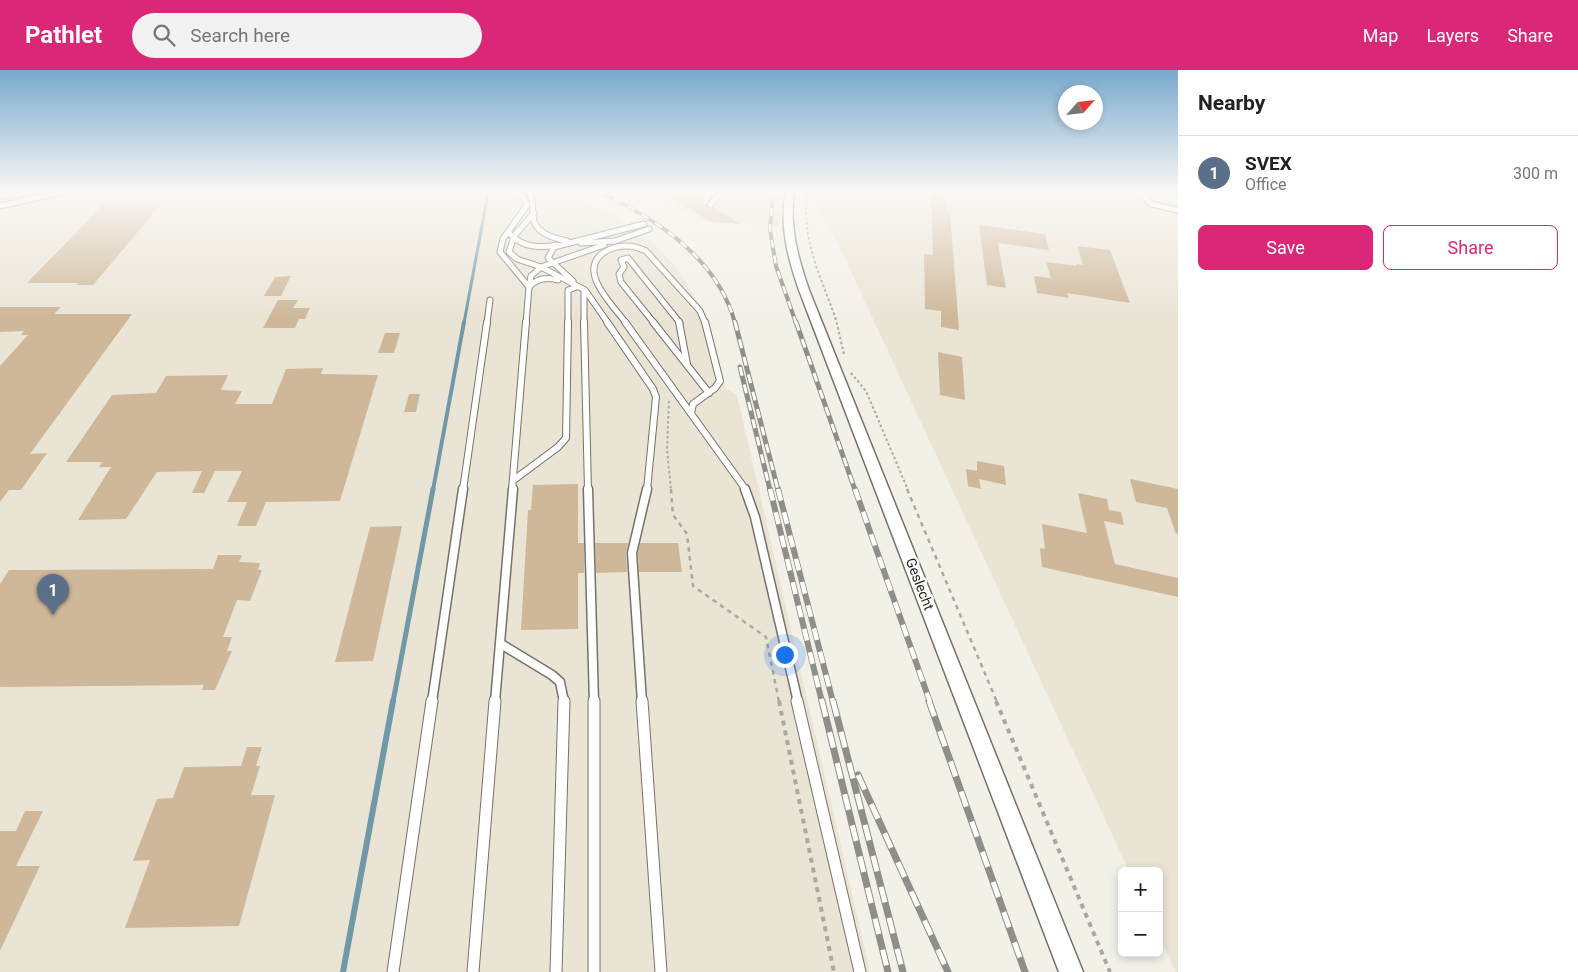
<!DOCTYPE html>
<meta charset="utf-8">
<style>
body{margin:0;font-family:Roboto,sans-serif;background:#f2f2f2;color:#222}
.controls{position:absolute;right:15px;bottom:15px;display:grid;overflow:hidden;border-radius:8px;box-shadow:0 2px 8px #0003}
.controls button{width:45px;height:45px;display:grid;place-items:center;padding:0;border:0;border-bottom:1px solid #e0e0e0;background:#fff;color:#222;font:25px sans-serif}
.compass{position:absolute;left:1058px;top:15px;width:45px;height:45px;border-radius:50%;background:#fff;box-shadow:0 2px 8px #0003;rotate:63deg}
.you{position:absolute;left:784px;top:584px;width:18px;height:18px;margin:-12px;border:4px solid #fff;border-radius:50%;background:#1a73e8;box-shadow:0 0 0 8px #1a73e833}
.badge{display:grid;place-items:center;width:32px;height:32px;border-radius:50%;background:#db2777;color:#fff;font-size:16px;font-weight:700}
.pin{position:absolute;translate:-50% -41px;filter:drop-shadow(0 1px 2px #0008)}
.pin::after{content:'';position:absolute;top:26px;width:18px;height:15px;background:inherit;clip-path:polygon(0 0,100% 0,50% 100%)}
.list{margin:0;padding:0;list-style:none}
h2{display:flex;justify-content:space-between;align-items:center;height:65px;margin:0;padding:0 20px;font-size:21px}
h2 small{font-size:16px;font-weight:400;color:#767676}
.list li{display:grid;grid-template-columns:32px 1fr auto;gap:15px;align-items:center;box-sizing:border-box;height:75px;padding:0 20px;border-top:1px solid #e0e0e0}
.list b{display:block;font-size:19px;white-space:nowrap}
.list p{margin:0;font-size:16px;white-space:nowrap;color:#767676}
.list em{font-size:16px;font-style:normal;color:#767676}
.actions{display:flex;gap:10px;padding:15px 20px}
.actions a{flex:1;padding:11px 0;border:1px solid #db2777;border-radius:8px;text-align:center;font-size:18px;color:#db2777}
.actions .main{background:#db2777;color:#fff}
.icon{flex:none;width:28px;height:28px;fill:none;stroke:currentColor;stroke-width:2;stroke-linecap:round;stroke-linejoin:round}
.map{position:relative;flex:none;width:1178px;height:902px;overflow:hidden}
header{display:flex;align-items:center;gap:30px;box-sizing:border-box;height:70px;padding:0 25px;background:#db2777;color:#fff}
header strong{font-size:24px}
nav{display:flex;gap:28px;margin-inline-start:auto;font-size:18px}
.search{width:350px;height:45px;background:#f2f2f2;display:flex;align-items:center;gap:12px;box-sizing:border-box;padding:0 18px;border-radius:28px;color:#767676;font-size:19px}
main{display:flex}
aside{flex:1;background:#fff}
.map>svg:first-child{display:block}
.built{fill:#eae4d5}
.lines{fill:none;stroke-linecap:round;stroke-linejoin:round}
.stream-far3{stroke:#7098a7;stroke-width:3}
.stream-far2{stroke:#7098a7;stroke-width:4}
.stream-far1{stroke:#7098a7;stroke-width:5}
.stream{stroke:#7098a7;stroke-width:6}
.building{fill:#ceb899}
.service-far3-casing{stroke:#75726b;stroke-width:7}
.service-far2-casing{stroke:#75726b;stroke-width:8}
.service-far1-casing{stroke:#75726b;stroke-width:11}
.service-casing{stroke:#75726b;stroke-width:13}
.minor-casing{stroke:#75726b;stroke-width:3}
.path-far2{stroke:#aaa8a2;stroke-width:2;stroke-dasharray:2.5 2.5;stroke-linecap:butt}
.path-far1{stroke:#aaa8a2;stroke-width:2.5;stroke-dasharray:4.5 4.5;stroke-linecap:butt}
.path{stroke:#aaa8a2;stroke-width:4;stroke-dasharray:5 5;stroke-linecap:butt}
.service-far3{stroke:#fff;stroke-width:5}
.service-far2{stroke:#fff;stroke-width:6}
.service-far1{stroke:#fff;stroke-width:8}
.service{stroke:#fff;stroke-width:11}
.minor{fill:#fff;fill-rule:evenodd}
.rail-far3-casing{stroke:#908e89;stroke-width:4}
.rail-far2-casing{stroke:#908e89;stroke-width:5}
.rail-far1-casing{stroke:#908e89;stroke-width:6}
.rail-casing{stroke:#908e89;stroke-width:7}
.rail-far3{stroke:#fffdfa;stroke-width:2.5;stroke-dasharray:8;stroke-linecap:butt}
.rail-far2{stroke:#fffdfa;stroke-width:3;stroke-dasharray:9;stroke-linecap:butt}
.rail-far1{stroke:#fffdfa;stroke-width:4.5;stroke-dasharray:12;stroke-linecap:butt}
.rail{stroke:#fffdfa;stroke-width:5;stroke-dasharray:16;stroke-linecap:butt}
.labels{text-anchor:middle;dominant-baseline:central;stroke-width:5;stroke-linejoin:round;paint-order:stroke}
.street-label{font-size:14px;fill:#1f1e1b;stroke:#fffdfa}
</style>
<header>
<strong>Pathlet</strong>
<div class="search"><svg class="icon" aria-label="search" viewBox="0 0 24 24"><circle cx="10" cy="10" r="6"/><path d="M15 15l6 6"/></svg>Search here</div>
<nav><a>Map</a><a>Layers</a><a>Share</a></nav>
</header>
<main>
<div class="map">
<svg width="1178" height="902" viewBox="0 0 1178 902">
<rect width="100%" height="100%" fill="#f3f0e8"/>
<g class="built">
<polygon points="0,122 561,122 611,144 654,174 677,198 707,247 725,318 737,325 870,902 0,902"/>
<polygon points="645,122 786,122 779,156 696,149"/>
<polygon points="812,122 1178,122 1178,902 1176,902 1159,866 1159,801 1129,801 842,182 811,128"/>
</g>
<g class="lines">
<polyline class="stream-far3" points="464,253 488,123"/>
<polyline class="stream-far2" points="433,420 464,252"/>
<polyline class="stream-far1" points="393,632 433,419"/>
<polyline class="stream" points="343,902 393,631"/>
</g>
<g class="building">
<polygon points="662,122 688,122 701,130 703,136 710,139 714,137 741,154 711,152"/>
<polygon points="931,125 944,127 946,141 950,142 959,260 941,257 941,241 925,239 924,184 933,185"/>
<polygon points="162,133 93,215 76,215 78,213 27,213 104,134"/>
<polygon points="979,155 1045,164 1049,180 998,173 1006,218 987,215"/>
<polygon points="1077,176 1110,180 1130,233 1067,223 1069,228 1037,223 1034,206 1051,208 1046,192 1077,196 1076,194 1083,195"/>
<polygon points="291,206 281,226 264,226 275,207"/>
<polygon points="278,230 298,230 293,238 310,238 305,249 299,249 295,258 263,258"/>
<polygon points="0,237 61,237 54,244 132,244 30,384 47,383 21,420 9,420 0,432 0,296 28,265 21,265 24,261 0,262"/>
<polygon points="385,263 400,263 394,283 378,283"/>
<polygon points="938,282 962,287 965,330 940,325"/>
<polygon points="323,298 321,304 378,305 340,431 266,432 256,456 237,456 247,432 227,432 242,401 215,401 204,423 192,423 202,401 157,402 126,449 78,450 111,397 99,397 102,392 66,392 112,325 156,323 166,306 228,305 221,320 242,321 235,334 272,334 286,299"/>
<polygon points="409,324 420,324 416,342 404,342"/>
<polygon points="977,391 1004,396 1006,415 979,409 981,419 968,416 966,399 977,401"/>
<polygon points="1130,409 1178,419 1178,463 1176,464 1167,438 1136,432"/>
<polygon points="578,414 578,473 584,473 584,503 578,503 578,559 521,560 528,440 531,440 533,415"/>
<polygon points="1078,423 1107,429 1109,440 1121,442 1124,455 1104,451 1115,494 1178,508 1178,527 1042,497 1040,478 1045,479 1042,454 1087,463"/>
<polygon points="402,456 373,591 335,592 370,457"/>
<polygon points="595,473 628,473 626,483 627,502 596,503"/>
<polygon points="640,473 678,473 682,502 639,502 638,483"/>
<polygon points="218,485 242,485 239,492 260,493 258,500 262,500 250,531 237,530 223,567 232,567 227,581 232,581 215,620 202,620 204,615 0,617 0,514 9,500 213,499"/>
<polygon points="247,677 262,677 256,696 260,696 251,725 275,725 239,856 125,858 150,790 133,791 157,729 173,728 184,697 241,696"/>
<polygon points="25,741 43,741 16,796 40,796 0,881 0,761 16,761"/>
</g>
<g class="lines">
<defs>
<g id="service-far3">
<polyline points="516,122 524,128 527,135 503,169 500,182 529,217 526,253"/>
<path d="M528,122C534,130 532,136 533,146C534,163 553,168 567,171"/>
<polyline points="1140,122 1151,134 1178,140"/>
<polyline points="0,126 34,122"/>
<polyline points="705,132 709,122"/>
<polyline points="710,135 722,122"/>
<polyline points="0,136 62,122"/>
<polyline points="534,143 514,166 509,182 517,189 541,197 585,220 608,253"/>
<path d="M510,164C523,178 540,178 557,175"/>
<polyline points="581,173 615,171 649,159"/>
<polyline points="573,211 548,188 554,177 644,154"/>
<polyline points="529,217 531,206 541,197 604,175"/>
<path d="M529,217C537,208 547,207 558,210"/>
<polyline points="584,220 584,253"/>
<polyline points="487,253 490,230"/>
<polyline points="568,253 568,220 577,217"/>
<path d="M626,253C612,234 573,198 608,180C621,174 634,175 646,181L700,241L705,253"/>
<polyline points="654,253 621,212 619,204 624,197 621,190 628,188 680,253"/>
</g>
<g id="service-far2">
<polyline points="584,252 588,420"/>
<polyline points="607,252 653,319 656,327 647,420"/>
<polyline points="625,252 746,420"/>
<polyline points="653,252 709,323"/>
<polyline points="679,252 687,294"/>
<polyline points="691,343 693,334 715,318 720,311 705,252"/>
<polyline points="515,409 558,377 566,368 568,252"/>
<polyline points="463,420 487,252"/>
<polyline points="512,420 526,252"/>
</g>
<g id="service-far1">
<polyline points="588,419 594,632"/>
<polyline points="745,419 755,447 798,632"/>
<polyline points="501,574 552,605 560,612 564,632"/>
<polyline points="432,632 463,419"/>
<polyline points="495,632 513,419"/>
<polyline points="642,632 632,483 647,419"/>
</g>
<g id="service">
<polyline points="594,631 594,902"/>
<polyline points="642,631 661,902"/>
<polyline points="797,631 860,902"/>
<polyline points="393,902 432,631"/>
<polyline points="473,902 495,631"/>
<polyline points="556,902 564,631"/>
</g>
<path id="minor" d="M786,122H794C789,157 798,188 809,220L1083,902H1059L799,220C788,188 779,156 786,122Z"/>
</defs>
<use href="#service-far3" class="service-far3-casing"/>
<use href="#service-far2" class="service-far2-casing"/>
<use href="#service-far1" class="service-far1-casing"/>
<use href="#service" class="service-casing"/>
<use href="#minor" class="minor-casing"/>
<g class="path-far2">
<path d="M807,122C802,174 820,203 836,250C839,261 841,273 844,284"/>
<polyline points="851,303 866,321 908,420"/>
<polyline points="669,331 667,379 671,420"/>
</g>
<g class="path-far1">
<polyline points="671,419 673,445 687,464 693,516 766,567 779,632"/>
<polyline points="907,419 997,632"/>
</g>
<g class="path">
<polyline points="779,631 834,902"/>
<polyline points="996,631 1110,902"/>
</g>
<use href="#service-far3" class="service-far3"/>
<use href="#service-far2" class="service-far2"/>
<use href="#service-far1" class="service-far1"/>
<use href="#service" class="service"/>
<use href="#minor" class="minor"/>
<defs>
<g id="rail-far3">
<path d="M599,122C656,148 718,189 735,253"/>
<polyline points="773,122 770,160 776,196 796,253"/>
</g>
<g id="rail-far2">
<polyline points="735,252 778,420"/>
<polyline points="796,252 855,420"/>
<polyline points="740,297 770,420"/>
</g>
<g id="rail-far1">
<polyline points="770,419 822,632"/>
<polyline points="778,419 833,632"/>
<polyline points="855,419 930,632"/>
</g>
<g id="rail">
<polyline points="822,631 888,902"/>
<polyline points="833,631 903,902"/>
<polyline points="929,631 1025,902"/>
<polyline points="858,705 948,902"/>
</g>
</defs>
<use href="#rail-far3" class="rail-far3-casing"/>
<use href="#rail-far2" class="rail-far2-casing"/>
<use href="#rail-far1" class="rail-far1-casing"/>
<use href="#rail" class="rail-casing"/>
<use href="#rail-far3" class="rail-far3"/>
<use href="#rail-far2" class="rail-far2"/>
<use href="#rail-far1" class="rail-far1"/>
<use href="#rail" class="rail"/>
</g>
<linearGradient id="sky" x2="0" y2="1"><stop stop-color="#78a9ce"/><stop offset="0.49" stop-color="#faf8f5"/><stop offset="1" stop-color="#faf8f5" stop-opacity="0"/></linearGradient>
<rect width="1178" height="248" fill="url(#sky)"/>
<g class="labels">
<g class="street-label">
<text transform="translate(920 514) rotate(69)">Geslecht</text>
</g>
</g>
</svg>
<div class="controls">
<button>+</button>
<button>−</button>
</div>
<svg class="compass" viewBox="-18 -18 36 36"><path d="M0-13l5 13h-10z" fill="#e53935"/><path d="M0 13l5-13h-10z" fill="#767676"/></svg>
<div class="you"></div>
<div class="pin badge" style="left:53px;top:545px;background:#5c6f8a">1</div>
</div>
<aside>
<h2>Nearby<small></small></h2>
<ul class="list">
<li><span class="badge" style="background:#5c6f8a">1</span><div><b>SVEX</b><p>Office</p></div><em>300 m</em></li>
</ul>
<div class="actions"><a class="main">Save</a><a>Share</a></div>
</aside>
</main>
